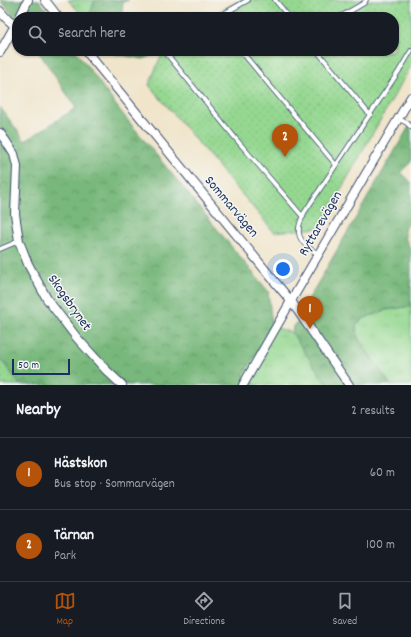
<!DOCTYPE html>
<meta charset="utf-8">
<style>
body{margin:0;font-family:Dekko,sans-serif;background:#20242c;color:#f1f3f6}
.scale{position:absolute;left:12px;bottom:10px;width:58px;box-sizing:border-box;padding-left:4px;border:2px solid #1b2f5e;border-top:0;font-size:11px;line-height:14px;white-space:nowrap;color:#1b2f5e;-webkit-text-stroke:3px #f6f6f2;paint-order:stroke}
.you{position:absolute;left:283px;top:269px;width:14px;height:14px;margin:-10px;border:3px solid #fff;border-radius:50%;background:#1a73e8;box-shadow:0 0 0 6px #1a73e833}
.badge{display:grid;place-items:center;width:26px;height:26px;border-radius:50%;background:#b45309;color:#fff;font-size:13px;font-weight:700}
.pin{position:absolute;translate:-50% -33px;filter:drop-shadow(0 1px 2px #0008)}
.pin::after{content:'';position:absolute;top:21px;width:14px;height:12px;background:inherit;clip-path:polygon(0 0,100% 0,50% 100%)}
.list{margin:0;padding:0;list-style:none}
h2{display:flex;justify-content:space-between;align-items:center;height:52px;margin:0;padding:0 16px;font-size:17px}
h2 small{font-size:13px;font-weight:400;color:#9ea1a6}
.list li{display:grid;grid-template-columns:26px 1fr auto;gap:12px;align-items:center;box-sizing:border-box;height:72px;padding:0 16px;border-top:1px solid #363941}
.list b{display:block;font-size:15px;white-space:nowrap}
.list p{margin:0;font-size:13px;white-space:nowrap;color:#9ea1a6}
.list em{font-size:13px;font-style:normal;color:#9ea1a6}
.icon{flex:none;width:22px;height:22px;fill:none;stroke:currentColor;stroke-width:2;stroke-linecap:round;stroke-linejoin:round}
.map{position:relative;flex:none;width:411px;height:385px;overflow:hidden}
.search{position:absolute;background:#171b24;box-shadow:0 1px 3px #0004;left:12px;right:12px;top:12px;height:44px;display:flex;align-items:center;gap:10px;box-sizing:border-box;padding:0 14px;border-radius:16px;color:#9ea1a6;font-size:15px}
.sheet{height:196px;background:#171b24}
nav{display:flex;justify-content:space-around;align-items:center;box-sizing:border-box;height:56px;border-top:1px solid #363941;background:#171b24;font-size:11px;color:#9ea1a6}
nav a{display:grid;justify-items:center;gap:2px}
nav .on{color:#b45309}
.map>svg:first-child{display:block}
.grass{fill:url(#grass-tufts);stroke:#588478}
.forest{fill:url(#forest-crowns);stroke:#4a746c}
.garden{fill:url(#garden-dots);stroke:#588478}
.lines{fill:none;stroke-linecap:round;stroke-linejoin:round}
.service-casing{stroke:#3b4a6e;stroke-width:5.5}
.minor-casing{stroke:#3b4a6e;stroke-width:10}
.service{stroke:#fff;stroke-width:4}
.minor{stroke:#fff;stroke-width:8}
.labels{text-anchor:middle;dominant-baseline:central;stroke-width:3;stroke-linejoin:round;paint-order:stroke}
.street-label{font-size:14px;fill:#1b2f5e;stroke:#f6f6f2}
</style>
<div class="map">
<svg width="411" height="385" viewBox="0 0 411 385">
<defs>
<pattern id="grass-tufts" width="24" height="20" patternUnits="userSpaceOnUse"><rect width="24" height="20" fill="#95d891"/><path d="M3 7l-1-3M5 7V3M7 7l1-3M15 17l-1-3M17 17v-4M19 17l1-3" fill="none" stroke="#80ba7f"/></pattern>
<pattern id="forest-crowns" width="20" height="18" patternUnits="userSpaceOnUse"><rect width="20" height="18" fill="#78b87b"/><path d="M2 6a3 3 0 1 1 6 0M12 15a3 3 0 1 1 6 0" fill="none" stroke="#629668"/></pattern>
<pattern id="garden-dots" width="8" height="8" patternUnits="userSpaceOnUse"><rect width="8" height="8" fill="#95d891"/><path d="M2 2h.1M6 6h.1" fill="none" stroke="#80ba7f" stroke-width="1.8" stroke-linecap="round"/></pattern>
</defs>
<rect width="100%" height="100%" fill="#f6f6f2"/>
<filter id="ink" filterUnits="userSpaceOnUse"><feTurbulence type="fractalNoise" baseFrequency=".025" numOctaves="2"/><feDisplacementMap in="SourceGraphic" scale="8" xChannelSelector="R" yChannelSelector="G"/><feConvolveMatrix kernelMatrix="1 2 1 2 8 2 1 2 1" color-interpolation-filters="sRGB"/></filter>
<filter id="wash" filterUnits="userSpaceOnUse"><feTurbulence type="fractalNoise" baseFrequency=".012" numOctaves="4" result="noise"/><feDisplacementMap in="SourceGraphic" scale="16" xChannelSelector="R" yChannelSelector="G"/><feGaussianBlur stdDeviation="0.9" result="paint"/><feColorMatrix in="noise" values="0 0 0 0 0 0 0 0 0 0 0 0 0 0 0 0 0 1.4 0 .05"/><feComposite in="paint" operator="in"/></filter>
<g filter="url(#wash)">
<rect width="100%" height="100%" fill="#f0e5cb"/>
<g class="grass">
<polygon points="68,0 95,0 89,17 84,17"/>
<polygon points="406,307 411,307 411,385 391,385 379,369 358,338 356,326 362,319 386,310"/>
<polygon points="272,326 292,333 327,385 256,385 243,375"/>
</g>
<g class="forest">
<polygon points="0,0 39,0 52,17 17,17 17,21"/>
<polygon points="95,0 129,0 123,2 122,12 122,17 89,17"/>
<polygon points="38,51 76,51 121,112 268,291 272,326 243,375 256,385 20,385 0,358 0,107 25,141 76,108"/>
<polygon points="110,51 162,51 143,59 112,53"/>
<polygon points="411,123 411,162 401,172 411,182 411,223 404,228 406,240 411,250 411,307 406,307 386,310 362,319 356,326 358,338 379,369 391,385 327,385 292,333 293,326 307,317 310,312 308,300"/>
</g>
<g class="garden">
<polygon points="241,0 411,0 411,66 319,228 274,232 149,85 163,51 394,51 394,17 208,17"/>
<polygon points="0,358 20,385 0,385"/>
</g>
</g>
<g filter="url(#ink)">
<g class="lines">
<defs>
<g id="service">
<polyline points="275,0 289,17"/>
<polyline points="218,17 248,0"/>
<polyline points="340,17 364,3 366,0"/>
<polyline points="167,51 166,53 236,139 303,217"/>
<polyline points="241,51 336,165"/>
<polyline points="317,51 370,115"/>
<polyline points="399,119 407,123 411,127"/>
<polyline points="0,249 19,241"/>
<path d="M319,254C309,249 297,241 299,228C299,223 303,217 304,213L399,71L411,51"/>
</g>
<g id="minor">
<polyline points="45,0 58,17"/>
<polyline points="0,11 7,19 15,26"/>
<polyline points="20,17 28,0"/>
<polyline points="86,51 280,288 291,301 349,385"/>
<polyline points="0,52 17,22"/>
<polyline points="0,133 5,140 14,154 17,166 15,214 19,241 28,264 47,299 77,338 106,370 122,385"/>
<polyline points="243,385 291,301 411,97"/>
</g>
</defs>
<use href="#service" class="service-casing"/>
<use href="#minor" class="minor-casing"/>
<use href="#service" class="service"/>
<use href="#minor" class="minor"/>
</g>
</g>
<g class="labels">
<g class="street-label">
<text transform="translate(231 207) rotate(50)">Sommarvägen</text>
<text transform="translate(321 224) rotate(-60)">Ryttarevägen</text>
<text transform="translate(69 303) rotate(55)">Skogsbrynet</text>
</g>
</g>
</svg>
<div class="scale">50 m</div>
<div class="you"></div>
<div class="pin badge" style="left:310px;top:329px">1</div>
<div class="pin badge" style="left:285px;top:157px">2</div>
<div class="search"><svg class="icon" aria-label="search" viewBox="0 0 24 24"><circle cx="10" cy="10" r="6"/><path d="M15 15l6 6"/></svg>Search here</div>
</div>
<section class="sheet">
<h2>Nearby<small>2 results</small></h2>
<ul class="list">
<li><span class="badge">1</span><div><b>Hästskon</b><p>Bus stop · Sommarvägen</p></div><em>60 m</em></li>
<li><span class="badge">2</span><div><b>Tärnan</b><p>Park</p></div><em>100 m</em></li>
</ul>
</section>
<nav>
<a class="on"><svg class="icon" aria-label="map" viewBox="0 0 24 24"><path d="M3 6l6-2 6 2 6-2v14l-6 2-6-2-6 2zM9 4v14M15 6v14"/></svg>Map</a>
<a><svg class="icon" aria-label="directions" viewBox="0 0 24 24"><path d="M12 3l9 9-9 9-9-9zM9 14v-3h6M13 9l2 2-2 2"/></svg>Directions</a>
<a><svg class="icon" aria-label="saved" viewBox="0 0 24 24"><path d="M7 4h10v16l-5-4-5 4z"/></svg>Saved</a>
</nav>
